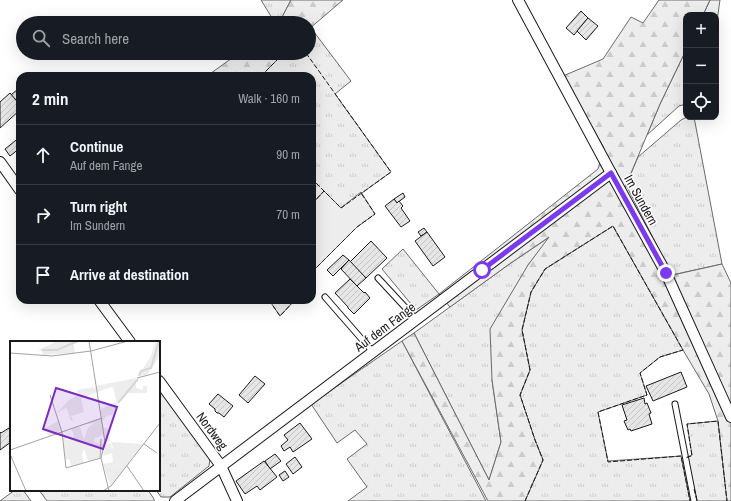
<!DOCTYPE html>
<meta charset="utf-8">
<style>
body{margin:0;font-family:"Archivo Narrow",sans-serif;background:#20242c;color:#f1f3f6}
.controls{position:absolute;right:12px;top:12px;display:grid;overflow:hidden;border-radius:8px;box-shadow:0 4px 16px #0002}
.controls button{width:36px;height:36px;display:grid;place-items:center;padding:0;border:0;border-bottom:1px solid #363941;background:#171b24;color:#f1f3f6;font:20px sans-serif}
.stop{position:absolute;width:12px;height:12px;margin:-9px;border:3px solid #7c3aed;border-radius:50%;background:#fff}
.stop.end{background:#7c3aed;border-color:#fff;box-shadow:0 1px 4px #0008}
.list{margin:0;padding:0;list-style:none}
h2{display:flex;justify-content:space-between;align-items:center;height:52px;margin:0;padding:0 16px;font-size:17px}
h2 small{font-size:13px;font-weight:400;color:#9ea1a6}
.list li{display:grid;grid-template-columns:26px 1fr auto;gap:12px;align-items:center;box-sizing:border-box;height:60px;padding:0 16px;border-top:1px solid #363941}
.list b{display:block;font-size:15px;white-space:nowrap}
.list p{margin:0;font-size:13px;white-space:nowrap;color:#9ea1a6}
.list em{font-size:13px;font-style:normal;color:#9ea1a6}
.icon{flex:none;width:22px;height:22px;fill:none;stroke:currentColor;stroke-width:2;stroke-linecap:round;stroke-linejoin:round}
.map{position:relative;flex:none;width:731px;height:501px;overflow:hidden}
.search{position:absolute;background:#171b24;box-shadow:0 4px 16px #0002;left:16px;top:16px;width:300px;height:44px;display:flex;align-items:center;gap:10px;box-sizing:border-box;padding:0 14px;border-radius:22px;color:#9ea1a6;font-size:15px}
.panel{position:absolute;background:#171b24;box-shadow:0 4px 16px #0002;left:16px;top:72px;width:300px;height:232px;border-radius:12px}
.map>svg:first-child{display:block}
.grass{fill:url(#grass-tufts);stroke:#6a6a6a}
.forest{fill:url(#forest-firs);stroke:#6a6a6a}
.built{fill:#ededed;stroke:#6a6a6a}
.building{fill:url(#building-hatch);stroke:#1a1a1a}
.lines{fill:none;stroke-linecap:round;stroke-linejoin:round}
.lane-casing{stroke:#1a1a1a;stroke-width:7}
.street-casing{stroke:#1a1a1a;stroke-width:12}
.lane{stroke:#fff;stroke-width:5}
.street{stroke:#fff;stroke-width:10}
.fence{stroke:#1a1a1a;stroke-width:1;stroke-dasharray:5 2;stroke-linecap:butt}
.route{stroke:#7c3aed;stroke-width:5}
.labels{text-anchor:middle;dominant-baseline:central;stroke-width:3;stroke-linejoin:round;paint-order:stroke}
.street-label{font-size:13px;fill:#1a1a1a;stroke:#fff}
.inset-river{fill:none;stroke:#d7d7d7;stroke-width:2}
.inset-road{fill:none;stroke:#a3a3a3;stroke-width:1}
.view{fill:#7b2cbf;fill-opacity:0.15;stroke:#7b2cbf;stroke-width:2}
.inset-edge{fill:none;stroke:#1a1a1a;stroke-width:2}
</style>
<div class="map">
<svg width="731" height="501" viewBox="0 0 731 501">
<defs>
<pattern id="grass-tufts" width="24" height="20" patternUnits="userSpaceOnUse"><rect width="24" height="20" fill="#ededed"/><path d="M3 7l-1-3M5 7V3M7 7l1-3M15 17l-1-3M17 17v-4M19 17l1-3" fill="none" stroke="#cbcbcb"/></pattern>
<pattern id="forest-firs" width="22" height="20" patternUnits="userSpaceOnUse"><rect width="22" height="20" fill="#ededed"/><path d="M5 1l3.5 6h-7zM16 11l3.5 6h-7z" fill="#cbcbcb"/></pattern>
<pattern id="building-hatch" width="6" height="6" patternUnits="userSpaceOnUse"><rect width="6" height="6" fill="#e6e6e6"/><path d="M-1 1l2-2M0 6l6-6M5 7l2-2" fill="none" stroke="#c5c5c5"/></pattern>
</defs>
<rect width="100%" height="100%" fill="#fff"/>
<g class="grass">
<polygon points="261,0 291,0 279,23 275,23"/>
<polygon points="710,0 720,0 716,28 716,15 703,15"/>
<polygon points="311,28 351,81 335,94 391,172 341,208 324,191 312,204 312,76 261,76 284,53 309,53 309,29"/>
<polygon points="686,50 686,104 679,106 647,135 660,104"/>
<polygon points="687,117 694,117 722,264 672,275 626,185 638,157 681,120"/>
<polygon points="613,226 683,350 660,357 640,373 647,395 598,412 608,461 681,456 690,501 525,501 543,460 535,440 520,395 530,370 522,330 531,292 545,269"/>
<polygon points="551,236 528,265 492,380 501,442 489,480 414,333 508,265"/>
<polygon points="403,249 439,294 416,310 382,269"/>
<polygon points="269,300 295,300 280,316"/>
<polygon points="402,341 486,501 348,501 367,487 347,459 367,444 355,430 337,443 311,404"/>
<polygon points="159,387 210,458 209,466 170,497 161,497 156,490 159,490"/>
<polygon points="718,421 727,501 697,501 687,457 692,455 687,424"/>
<polygon points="15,490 23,490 31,501 0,501"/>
<polygon points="39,490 148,490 154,499 154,501 47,501"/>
</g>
<g class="forest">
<polygon points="291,0 343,0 309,29 309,23 279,23"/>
<polygon points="659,0 710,0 703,15 686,15 686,50 660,104 626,185 623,200 664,277 722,264 731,283 731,501 727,501 718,421 709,394 683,350 613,226 545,269 531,292 522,330 530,370 520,395 535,440 543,460 525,501 488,501 402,341 414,333 489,480 501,442 492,380 490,329 528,265 549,237 508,265 450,307 439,294 598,169 604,148 563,76 603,59 631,17 643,23"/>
<polygon points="239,53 284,53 261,76 207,76"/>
</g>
<polygon class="built" points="324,191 341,208 361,192 375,214 357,227 312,272 312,204"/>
<g class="building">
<polygon points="581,11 588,18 574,35 566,28"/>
<polygon points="588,18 598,26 586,40 577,31"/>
<polygon points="18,89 20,91 20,102 19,104 11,95"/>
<polygon points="10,93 20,105 20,110 0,128 0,102"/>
<polygon points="20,137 20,148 10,156 5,149"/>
<polygon points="403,193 405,197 397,203 394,199"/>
<polygon points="394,199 397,203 399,201 403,206 401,208 410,221 401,227 385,206"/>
<polygon points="424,228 427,232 421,236 418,232"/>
<polygon points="427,232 445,257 433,266 415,241"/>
<polygon points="371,241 387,258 366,278 350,262"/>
<polygon points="343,255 349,260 333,276 327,270"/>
<polygon points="349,260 366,278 357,286 341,269"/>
<polygon points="350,279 364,293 365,292 370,298 354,314 348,308 348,307 335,293"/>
<polygon points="681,372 687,387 653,401 646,386"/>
<polygon points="255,376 265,384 248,403 239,395"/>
<polygon points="218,394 233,406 224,417 219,413 217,413 215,411 215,409 209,404"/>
<polygon points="644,398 645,404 647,403 651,413 649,414 652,424 631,431 630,429 628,430 624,421 627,420 622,405"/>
<polygon points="300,423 312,439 293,452 290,447 284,451 281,446 288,440 284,435"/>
<polygon points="9,428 11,431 11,442 0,450 0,432 1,433"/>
<polygon points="275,454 281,461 270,469 265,461"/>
<polygon points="295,457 302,467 293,474 286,464"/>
<polygon points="264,461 277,477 260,490 257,486 245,494 236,481"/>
<polygon points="285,471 289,477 283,481 279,475"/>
</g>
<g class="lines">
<defs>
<g id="lane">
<polyline points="378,278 416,319"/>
<polyline points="325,297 373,352"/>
<polyline points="675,404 694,501"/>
</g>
<g id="street">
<polyline points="518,0 611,173 666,273 731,417"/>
<polyline points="0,162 20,190"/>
<polyline points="99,300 130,342"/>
<polyline points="159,381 221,466 237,501"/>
<polyline points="175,501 611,173"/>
</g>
</defs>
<use href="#lane" class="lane-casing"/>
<use href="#street" class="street-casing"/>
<use href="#lane" class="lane"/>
<use href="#street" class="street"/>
<g class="fence">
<polyline points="306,53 391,172 341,208 312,179"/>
<polyline points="261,76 284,53"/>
<polyline points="312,204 324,191 325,192"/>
<polyline points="312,272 357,227 375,214 361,193"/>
<polyline points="269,300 280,316 295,300"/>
<polyline points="687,458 687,457 692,456 687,424 718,421 727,501"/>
<polyline points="694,489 697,501"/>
<polyline points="525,501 543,460 535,440 520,395 530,370 522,330 531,292 545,269 613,226 683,350 660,357 640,373 647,395 598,412 608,462 681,456 690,501"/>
</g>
</g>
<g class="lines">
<polyline class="route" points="482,270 611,173 666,273"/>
</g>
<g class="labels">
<g class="street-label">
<text transform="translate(641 200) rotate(61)">Im Sundern</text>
<text transform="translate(385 327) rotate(-37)">Auf dem Fange</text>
<text transform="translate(212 431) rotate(54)">Nordweg</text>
</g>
</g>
<g transform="translate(10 341)">
<rect width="150" height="150" fill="#fff"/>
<path d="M146,0L150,1V12L146,21L137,34L128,35L140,17ZM126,37V47L133,49V45H137V52H118L107,64L102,74L96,75L107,63L103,46L87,48L86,45ZM85,46L82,52L74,51L68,56L67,49ZM71,57L74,71L61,75L63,79L61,80L56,65ZM48,80L51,90L38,95L36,87ZM91,82L93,94L85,97L84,101L90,103L94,101L91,116L90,107L89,117L78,120L74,108L72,113L74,122L61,125L59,118L55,119L53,97L55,96L57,99L63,97L64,93L61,88L70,86L74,106L82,85ZM96,102L101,103L102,107L106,109L109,123L94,127L93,123L103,121L102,112L93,115Z" fill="#ededed"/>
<path d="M48,0H63L65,12L33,14L32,10L28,9ZM103,45L70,58L46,73L59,59L74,51L83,49L78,51L82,52L85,46L87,48ZM105,61L107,64L92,80L94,87L99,88L100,100L96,102L91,116L94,98L91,82L82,85L74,107L70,86L74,99L78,87L84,82L74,83L91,77V68ZM101,101L133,103L101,146L94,127L109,123Z" fill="#ededed"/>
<path class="inset-river" d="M32,9H47L68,0M129,35L131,30L141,27L149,0M108,62L128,38"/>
<path class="inset-road" d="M79,0L95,101L91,117L99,150M0,12L42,15L81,10L118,0M127,37L150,31M40,54L52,91L56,127L91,117M134,103L147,112M0,109L92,77M0,113L16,150M90,117L91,98M117,125L134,150M93,150L101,145L150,82"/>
<path class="view" d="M46,47L107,66L93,108L33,88Z"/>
<rect width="150" height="150" class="inset-edge"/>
</g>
</svg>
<div class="controls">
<button>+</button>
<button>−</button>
<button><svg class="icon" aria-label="locate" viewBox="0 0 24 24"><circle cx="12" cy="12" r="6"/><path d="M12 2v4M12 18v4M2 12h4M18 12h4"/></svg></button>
</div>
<div class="stop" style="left:482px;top:270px"></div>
<div class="stop end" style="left:666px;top:273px"></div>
<div class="search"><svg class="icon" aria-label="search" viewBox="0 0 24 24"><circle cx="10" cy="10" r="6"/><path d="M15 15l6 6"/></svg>Search here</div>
<section class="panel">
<h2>2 min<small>Walk · 160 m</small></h2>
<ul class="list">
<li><svg class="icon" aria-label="ahead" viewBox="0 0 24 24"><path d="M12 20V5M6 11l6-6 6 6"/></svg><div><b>Continue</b><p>Auf dem Fange</p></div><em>90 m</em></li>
<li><svg class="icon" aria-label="right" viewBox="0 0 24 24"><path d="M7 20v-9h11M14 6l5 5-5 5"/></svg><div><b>Turn right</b><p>Im Sundern</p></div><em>70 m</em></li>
<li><svg class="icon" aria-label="arrive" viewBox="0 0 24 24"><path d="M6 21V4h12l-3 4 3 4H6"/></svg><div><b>Arrive at destination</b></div></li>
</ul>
</section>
</div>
